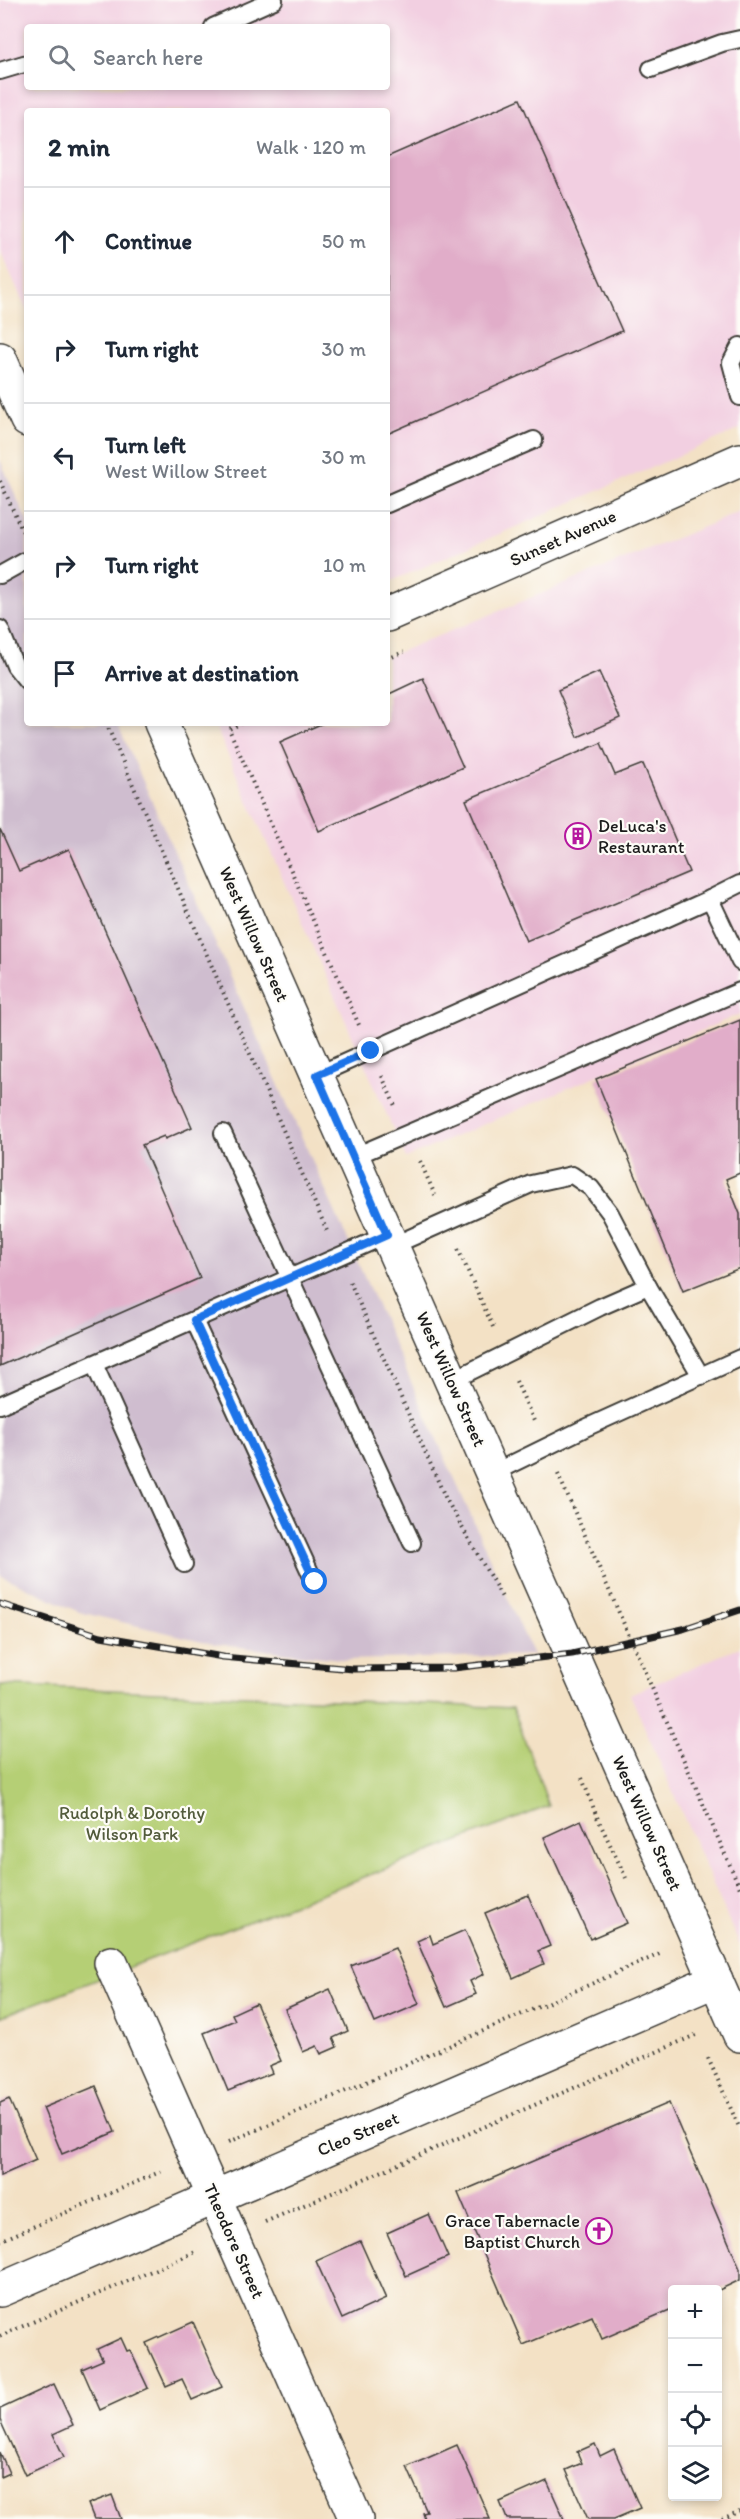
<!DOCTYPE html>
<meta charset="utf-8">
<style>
body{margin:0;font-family:Itim,sans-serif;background:#f2f2f3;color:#1f2937}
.controls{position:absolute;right:18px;bottom:18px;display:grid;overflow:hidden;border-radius:6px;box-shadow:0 3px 9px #0003}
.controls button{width:54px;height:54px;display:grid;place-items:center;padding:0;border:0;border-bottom:2px solid #e0e1e3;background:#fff;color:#1f2937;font:30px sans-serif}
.stop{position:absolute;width:18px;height:18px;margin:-14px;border:4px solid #1a73e8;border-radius:50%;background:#fff}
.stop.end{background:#1a73e8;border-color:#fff;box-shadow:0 2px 6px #0008}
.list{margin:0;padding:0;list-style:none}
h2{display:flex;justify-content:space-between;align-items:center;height:78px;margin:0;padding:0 24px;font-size:26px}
h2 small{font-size:20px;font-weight:400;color:#747a83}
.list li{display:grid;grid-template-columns:39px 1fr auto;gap:18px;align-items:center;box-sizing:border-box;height:108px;padding:0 24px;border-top:2px solid #e0e1e3}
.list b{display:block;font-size:22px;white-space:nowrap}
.list p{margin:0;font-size:20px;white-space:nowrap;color:#747a83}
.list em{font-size:20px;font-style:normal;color:#747a83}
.icon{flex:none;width:33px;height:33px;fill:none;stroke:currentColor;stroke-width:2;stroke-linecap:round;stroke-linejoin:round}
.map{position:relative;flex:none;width:740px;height:2519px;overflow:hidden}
.search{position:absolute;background:#fff;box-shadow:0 3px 9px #0003;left:24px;top:24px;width:366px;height:66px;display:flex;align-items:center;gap:15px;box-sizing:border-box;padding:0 21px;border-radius:6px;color:#747a83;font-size:22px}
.panel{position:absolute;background:#fff;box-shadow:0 3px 9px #0003;left:24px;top:108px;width:366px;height:618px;border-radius:6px}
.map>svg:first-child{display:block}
.built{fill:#f2cfe1;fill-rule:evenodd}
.industrial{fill:#cfbdcf}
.green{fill:#b5cf75;stroke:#687648;stroke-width:1.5}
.building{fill:#e1adc9}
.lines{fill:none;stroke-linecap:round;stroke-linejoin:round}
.lane-casing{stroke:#3c3a35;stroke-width:20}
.street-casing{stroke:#3c3a35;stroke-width:36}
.secondary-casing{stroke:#3c3a35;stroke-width:36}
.path{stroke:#3c3a35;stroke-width:4;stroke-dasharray:1.5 4.5;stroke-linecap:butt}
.lane{stroke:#fff;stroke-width:16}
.street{stroke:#fff;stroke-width:33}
.secondary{stroke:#fff;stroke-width:33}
.rail-casing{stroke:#1c1c1c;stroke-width:7}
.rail{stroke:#fdfcf7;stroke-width:4.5;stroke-dasharray:14;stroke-linecap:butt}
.route{stroke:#1a73e8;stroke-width:8}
.labels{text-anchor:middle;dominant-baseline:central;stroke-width:4.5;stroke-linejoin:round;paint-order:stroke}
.street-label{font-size:18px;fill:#1c1c1c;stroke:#fdfcf7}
.poi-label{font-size:18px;fill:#1c1c1c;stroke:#fdfcf7;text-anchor:start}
.park-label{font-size:18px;fill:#525b3b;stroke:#fdfcf7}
</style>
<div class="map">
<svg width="740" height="2519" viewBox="0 0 740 2519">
<rect width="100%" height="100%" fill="#fdfcf7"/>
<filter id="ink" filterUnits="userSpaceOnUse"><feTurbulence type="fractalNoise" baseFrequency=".0167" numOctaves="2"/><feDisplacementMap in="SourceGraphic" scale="12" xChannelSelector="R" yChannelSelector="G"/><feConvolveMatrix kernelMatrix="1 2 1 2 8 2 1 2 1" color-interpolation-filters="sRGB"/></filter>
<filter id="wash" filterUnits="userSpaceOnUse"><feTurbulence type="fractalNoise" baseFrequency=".008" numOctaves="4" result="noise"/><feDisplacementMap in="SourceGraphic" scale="24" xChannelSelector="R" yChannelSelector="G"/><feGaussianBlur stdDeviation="1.35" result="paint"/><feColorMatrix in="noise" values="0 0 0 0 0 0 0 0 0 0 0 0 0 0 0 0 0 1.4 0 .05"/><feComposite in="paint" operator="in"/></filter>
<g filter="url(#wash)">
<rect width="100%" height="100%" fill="#f3e1c5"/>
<g class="built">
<path d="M0,0H740V429L387,583V111H27V311L0,250ZM27,27H387V87H27Z"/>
<polygon points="740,512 740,1014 406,1158 216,728 228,723 387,723 387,657"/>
<polygon points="740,1647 740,1946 630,1694"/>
</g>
<polygon class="industrial" points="0,460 27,521 27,723 117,723 533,1655 348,1660 215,1644 79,1612 0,1575"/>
<polygon class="green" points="0,1685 513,1708 549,1806 0,2017"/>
<g id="blocks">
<g class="building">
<polygon points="520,99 622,331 387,434 387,157"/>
<polygon points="599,672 620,718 578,737 558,690"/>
<polygon points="423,678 463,767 319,831 280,742 323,723 387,723 387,695"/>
<polygon points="601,743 615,775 643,764 689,872 526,941 466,800"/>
<polygon points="0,829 19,871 69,849 192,1127 165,1139 164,1136 142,1145 200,1278 0,1366"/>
<polygon points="740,1020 740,1173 726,1179 740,1214 740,1268 683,1291 596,1079"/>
<polygon points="581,1820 627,1923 590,1939 544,1837"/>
<polygon points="528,1895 550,1946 538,1951 544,1964 513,1978 485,1913"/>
<polygon points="465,1930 484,1974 470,1981 476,1994 446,2007 417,1941 430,1935 433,1944"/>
<polygon points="395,1948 419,2004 375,2023 351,1966"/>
<polygon points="330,1989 348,2031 333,2038 337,2047 321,2054 317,2046 303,2052 285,2009"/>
<polygon points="256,2003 281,2061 269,2066 272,2073 228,2091 204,2033 235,2020 232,2014"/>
<polygon points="96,2086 115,2132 62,2154 43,2108"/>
<polygon points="9,2099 36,2160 0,2176 0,2103"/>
<polygon points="669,2103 740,2269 740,2280 719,2290 672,2290 672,2309 602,2339 592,2316 523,2345 458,2193"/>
<polygon points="429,2214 448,2257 406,2276 387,2233"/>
<polygon points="360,2241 386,2299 342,2319 316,2261"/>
<polygon points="193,2322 222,2387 192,2400 182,2379 166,2386 146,2343"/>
<polygon points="121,2338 127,2351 130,2350 148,2388 100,2410 82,2369 103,2360 97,2349"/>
<polygon points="54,2384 73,2425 53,2434 64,2457 25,2475 0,2420 0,2409"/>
<polygon points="595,2444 600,2456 614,2449 640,2508 614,2519 588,2519 566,2470 582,2463 577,2452"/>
<polygon points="457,2445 490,2519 425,2519 423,2513 427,2512 407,2467"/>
<polygon points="0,2452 9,2473 0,2477"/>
<polygon points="547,2481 564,2519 507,2519 500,2502"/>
<polygon points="112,2495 121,2519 94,2519 88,2504"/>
</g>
</g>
</g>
<g filter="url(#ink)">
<use href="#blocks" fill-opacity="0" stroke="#3c3a35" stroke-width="1.5"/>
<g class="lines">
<defs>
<g id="lane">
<polyline points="213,27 274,0"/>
<polyline points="651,69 722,43 740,39"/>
<polyline points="0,71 27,63"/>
<polyline points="740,346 731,363 740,397"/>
<polyline points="387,504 534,440"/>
<polyline points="0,575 27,560"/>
<polyline points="0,629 15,666 27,681"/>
<polyline points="740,884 710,899 740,962"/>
<polyline points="317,1075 710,899"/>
<polyline points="223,1133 412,1543"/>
<polyline points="353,1157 740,991"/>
<polyline points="392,1246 531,1184 572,1175 591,1188 610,1213 648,1286 701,1376"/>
<polyline points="194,1320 315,1583"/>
<polyline points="94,1364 184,1564"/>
<polyline points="451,1381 600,1307 648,1286"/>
<polyline points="0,1405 387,1235"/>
<polyline points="493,1473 583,1429 740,1358"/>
</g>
<g id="street">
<polyline points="387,615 740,460"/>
<polyline points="111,1963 356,2519"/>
<polyline points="0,2290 716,1980"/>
</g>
<g id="secondary">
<polyline points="0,359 27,420"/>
<polyline points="161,723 740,2035"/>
</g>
</defs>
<use href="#lane" class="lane-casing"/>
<use href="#street" class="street-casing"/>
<use href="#secondary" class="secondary-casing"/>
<g class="path">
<polyline points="0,481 23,532"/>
<polyline points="387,659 404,652"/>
<polyline points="106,723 327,1231"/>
<polyline points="242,723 229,729 359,1025"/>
<polyline points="382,1076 396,1108"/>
<polyline points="420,1161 435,1195"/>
<polyline points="458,1249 493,1327"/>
<polyline points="350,1282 446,1499 503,1599"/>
<polyline points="516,1381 534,1421"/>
<polyline points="558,1474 740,1888"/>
<polyline points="582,1778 597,1817 626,1878"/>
<polyline points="708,2058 740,2129"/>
<polyline points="229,2142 662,1953"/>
<polyline points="265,2222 698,2034"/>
<polyline points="0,2241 162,2171"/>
<polyline points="0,2336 198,2251"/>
<polyline points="722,2519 740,2511"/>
</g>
<use href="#lane" class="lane"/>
<use href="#street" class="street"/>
<use href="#secondary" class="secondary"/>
<defs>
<polyline id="rail" points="0,1604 101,1636 223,1657 353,1669 454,1668 572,1654 683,1629 740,1610"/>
</defs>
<use href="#rail" class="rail-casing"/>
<use href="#rail" class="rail"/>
</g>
</g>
<g class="lines" filter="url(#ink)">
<polyline class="route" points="315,1582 194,1320 387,1235 317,1075 371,1051"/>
</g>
<defs>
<symbol id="building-ring" viewBox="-11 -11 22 22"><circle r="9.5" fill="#fdfcf7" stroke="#b5179e" stroke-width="1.5"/><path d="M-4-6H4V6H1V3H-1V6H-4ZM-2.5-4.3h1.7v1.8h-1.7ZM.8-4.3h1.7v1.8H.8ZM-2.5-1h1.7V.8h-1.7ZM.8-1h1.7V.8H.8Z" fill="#b5179e"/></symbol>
<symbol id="church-ring" viewBox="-11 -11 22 22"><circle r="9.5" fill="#fdfcf7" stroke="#b5179e" stroke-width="1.5"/><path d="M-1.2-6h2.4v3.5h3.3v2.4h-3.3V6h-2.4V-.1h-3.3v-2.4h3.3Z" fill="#b5179e"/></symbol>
</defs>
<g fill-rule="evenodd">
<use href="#building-ring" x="563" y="821" width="30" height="30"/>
<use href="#church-ring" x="584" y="2216" width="30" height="30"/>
</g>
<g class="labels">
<g class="street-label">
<text transform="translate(563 538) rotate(-24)">Sunset Avenue</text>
<text transform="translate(254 934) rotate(66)">West Willow Street</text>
<text transform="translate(451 1379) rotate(66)">West Willow Street</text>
<text transform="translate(647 1823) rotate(66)">West Willow Street</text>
<text transform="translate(358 2134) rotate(-23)">Cleo Street</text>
<text transform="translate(234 2241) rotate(66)">Theodore Street</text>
</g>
<g class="poi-label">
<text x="598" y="826">DeLuca's<tspan x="598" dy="21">Restaurant</tspan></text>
<text x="580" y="2221" text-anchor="end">Grace Tabernacle<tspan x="580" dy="21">Baptist Church</tspan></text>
</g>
<g class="park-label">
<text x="132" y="1813">Rudolph &amp; Dorothy<tspan x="132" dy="21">Wilson Park</tspan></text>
</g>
</g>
</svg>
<div class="controls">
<button>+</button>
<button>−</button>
<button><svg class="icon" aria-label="locate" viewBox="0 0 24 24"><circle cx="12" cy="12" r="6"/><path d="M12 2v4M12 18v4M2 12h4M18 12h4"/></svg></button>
<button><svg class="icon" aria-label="layers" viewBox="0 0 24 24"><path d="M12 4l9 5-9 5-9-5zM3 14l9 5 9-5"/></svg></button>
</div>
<div class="stop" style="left:315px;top:1582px"></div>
<div class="stop end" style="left:371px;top:1051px"></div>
<div class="search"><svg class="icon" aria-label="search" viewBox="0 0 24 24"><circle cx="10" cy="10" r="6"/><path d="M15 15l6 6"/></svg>Search here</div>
<section class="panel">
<h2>2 min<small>Walk · 120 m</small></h2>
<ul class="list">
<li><svg class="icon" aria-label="ahead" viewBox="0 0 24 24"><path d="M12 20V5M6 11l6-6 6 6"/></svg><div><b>Continue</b></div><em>50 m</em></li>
<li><svg class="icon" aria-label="right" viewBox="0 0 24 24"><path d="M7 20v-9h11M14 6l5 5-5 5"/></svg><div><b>Turn right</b></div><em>30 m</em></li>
<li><svg class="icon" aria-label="left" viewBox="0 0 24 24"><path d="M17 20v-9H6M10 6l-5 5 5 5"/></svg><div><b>Turn left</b><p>West Willow Street</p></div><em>30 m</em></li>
<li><svg class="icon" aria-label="right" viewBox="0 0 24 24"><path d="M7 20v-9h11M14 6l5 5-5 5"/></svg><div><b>Turn right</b></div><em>10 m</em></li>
<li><svg class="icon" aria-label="arrive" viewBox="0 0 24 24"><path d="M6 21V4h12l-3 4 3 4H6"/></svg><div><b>Arrive at destination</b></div></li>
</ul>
</section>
</div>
